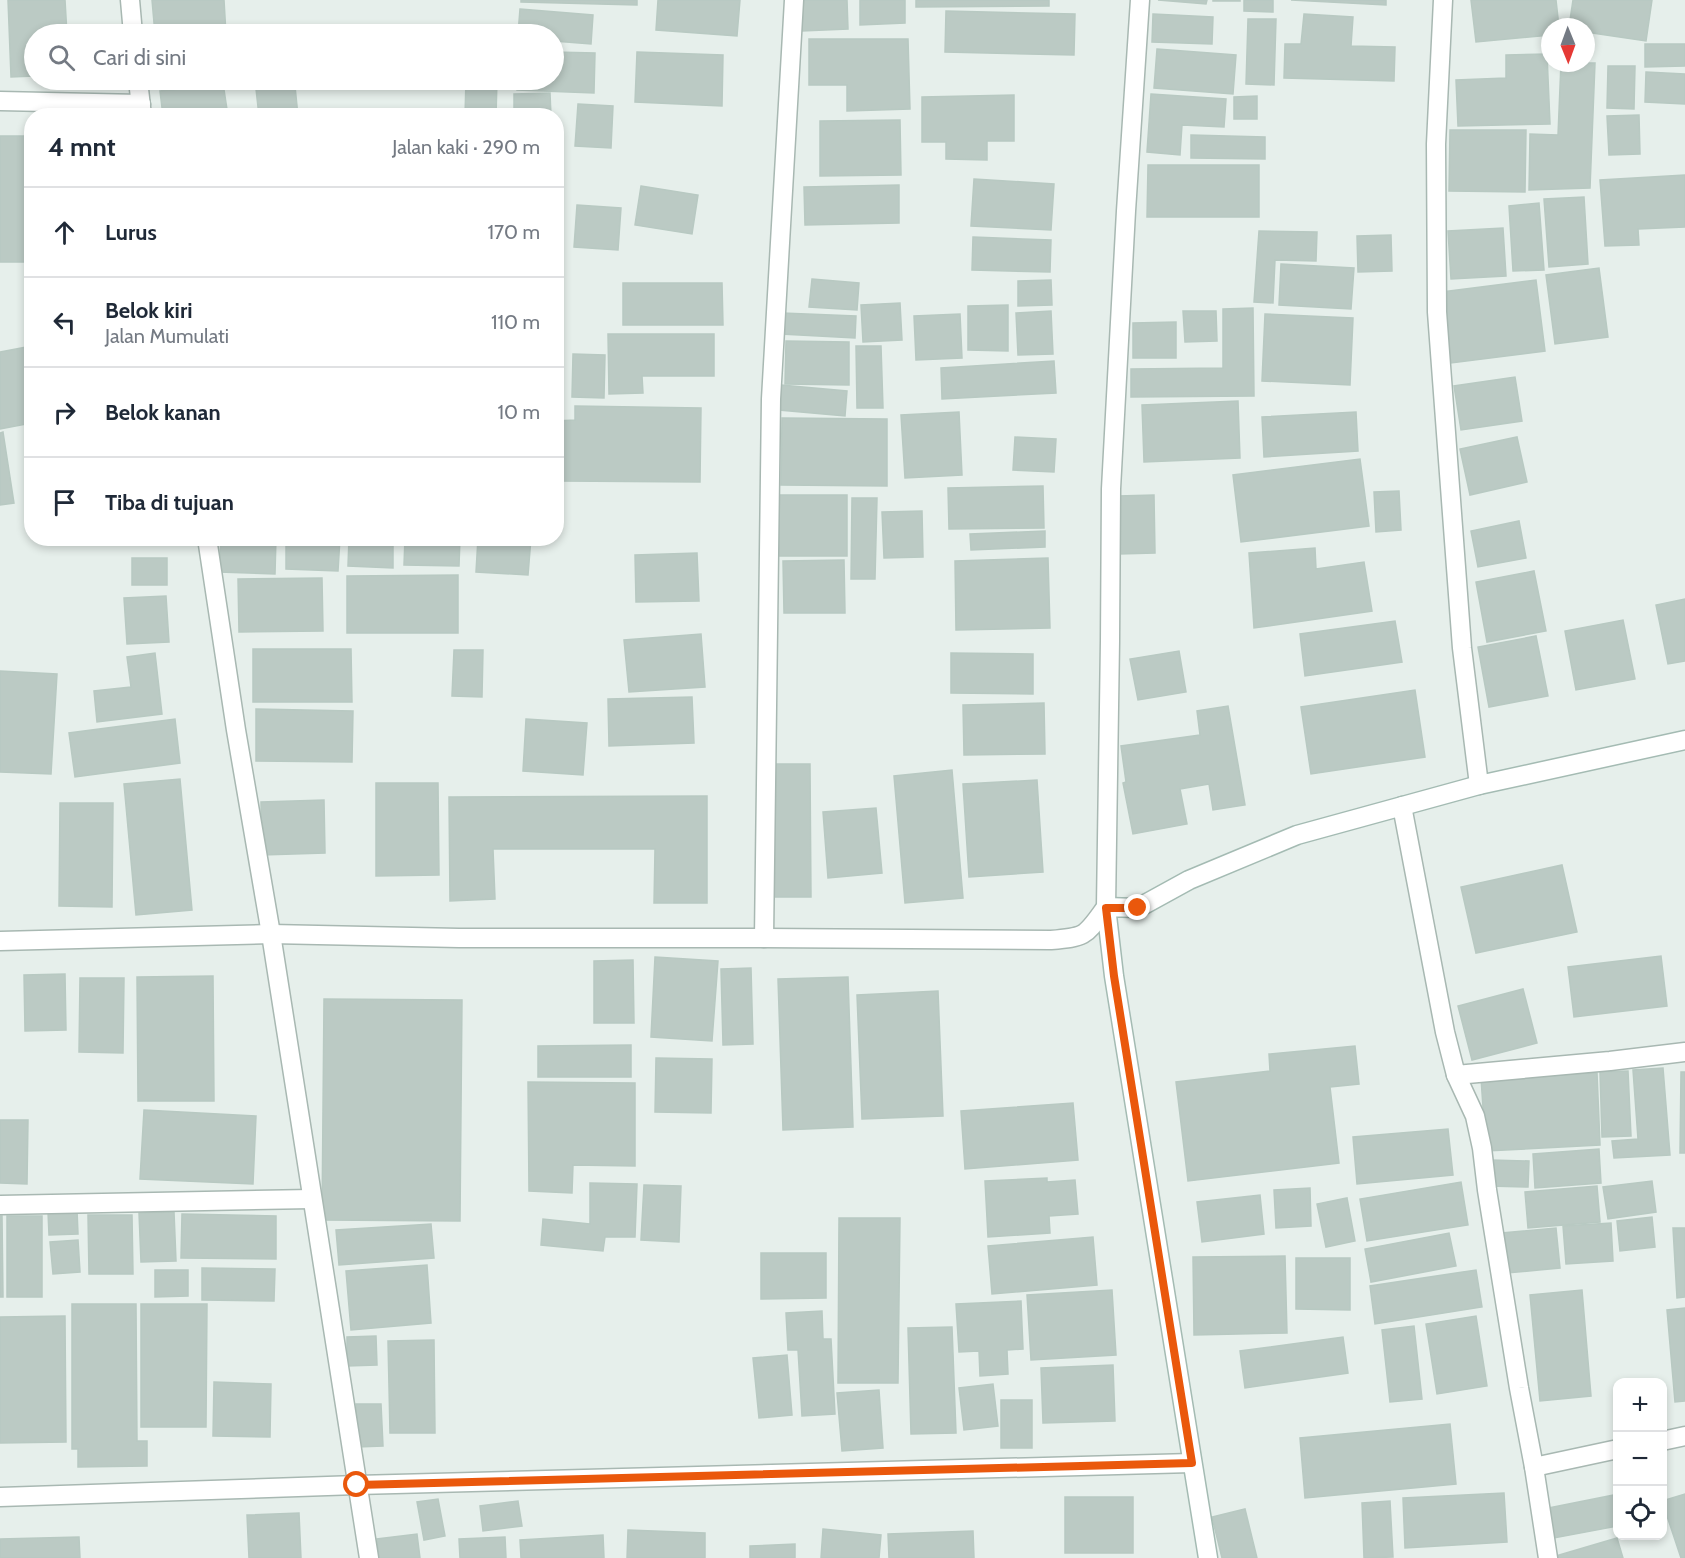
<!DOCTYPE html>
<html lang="id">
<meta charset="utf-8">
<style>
body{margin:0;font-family:Cabin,sans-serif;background:#f6f6f7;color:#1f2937}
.controls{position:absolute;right:18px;bottom:18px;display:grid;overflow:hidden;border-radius:12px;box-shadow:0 3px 9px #0003}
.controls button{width:54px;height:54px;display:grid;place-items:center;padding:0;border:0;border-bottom:2px solid #e0e1e3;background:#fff;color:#1f2937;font:30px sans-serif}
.compass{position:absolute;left:1541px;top:18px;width:54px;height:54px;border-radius:50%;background:#fff;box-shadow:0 3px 9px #0003;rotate:179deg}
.stop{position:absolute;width:18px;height:18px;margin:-14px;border:4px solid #ea580c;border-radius:50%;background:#fff}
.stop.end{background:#ea580c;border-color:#fff;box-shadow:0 2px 6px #0008}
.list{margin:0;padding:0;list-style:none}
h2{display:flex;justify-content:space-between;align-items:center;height:78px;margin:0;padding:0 24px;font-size:26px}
h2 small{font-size:20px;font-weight:400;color:#747a83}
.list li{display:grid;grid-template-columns:39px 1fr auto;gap:18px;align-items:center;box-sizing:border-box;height:90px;padding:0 24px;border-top:2px solid #e0e1e3}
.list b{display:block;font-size:22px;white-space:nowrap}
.list p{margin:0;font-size:20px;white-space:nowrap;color:#747a83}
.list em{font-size:20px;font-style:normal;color:#747a83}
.icon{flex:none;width:33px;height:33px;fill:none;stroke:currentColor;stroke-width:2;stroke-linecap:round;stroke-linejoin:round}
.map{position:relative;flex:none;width:1685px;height:1558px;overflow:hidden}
.search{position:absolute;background:#fff;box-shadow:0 3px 9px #0003;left:24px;top:24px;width:540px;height:66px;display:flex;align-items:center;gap:15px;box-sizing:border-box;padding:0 21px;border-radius:33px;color:#747a83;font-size:22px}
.panel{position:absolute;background:#fff;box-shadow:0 3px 9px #0003;left:24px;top:108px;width:540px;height:438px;border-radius:24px}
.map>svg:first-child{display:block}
.building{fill:#bbcac4;stroke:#b8c9c2;stroke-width:1.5}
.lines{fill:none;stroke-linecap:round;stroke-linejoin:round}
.street-casing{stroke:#a8b8b2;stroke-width:21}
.secondary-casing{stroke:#a4bbb3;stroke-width:21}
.street{stroke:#fff;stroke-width:18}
.secondary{stroke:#fff;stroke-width:18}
.route{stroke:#ea580c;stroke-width:8}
</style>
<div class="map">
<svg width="1685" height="1558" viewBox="0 0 1685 1558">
<rect width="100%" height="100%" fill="#e6efeb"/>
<g class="building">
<polygon points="8,0 65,0 67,34 34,34 34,76 11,77"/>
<polygon points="152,0 224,0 226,34 155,34"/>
<polygon points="521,0 637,0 637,5 521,2"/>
<polygon points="658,0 740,0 737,36 656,30"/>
<polygon points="801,0 847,0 848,29 802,31"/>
<polygon points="860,0 905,0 905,23 860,25"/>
<polygon points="916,0 1049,0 1049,6 916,7"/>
<polygon points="1158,0 1207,0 1206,4"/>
<rect x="1213" y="0" width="27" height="1"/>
<polygon points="1244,0 1273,0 1273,12 1244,11"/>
<polygon points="1291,0 1386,0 1386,5"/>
<polygon points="1471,0 1556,0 1559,27 1550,27 1550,35 1476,42"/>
<polygon points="1573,0 1652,0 1646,41 1586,32 1586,27 1569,27"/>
<polygon points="520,9 593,15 591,44 554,41 554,34 518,34"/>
<polygon points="946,11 1075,14 1074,55 945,52"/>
<polygon points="1153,14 1213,17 1212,44 1152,42"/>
<polygon points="1304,14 1353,17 1351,46 1395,47 1394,81 1284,78 1285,44 1301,44"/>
<polygon points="1248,19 1276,19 1274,85 1246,84"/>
<polygon points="809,39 908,39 910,109 847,111 847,85 809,85"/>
<polygon points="1645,44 1685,44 1685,66 1645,67"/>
<polygon points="1157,49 1236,55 1233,94 1154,88"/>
<polygon points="554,52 595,53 594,93 517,90 517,80 554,80"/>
<polygon points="637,52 723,55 722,106 635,102"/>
<polygon points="1547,54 1550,124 1458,126 1456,80 1506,78 1506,55"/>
<polygon points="1561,63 1595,63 1590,188 1529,190 1530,134 1558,135"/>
<polygon points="1608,66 1635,66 1634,109 1607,108"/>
<polygon points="1646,72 1685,74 1685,104 1645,102"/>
<polygon points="179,80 211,80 212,84 223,83 228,116 163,116 160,91 180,89"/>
<polygon points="466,80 497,80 496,116 465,116"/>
<polygon points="295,86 298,116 259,116 256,89"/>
<polygon points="550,93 551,116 514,116 514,94"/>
<polygon points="1151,94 1226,99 1224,127 1182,125 1180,155 1147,152"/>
<polygon points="1014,95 1014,141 987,141 987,160 946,159 946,142 922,142 922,97"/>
<polygon points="1257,96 1257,119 1234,119 1234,97"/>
<polygon points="578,104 613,106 611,148 575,146"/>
<polygon points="1639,115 1640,154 1609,155 1607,116"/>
<polygon points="900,120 901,175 820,176 820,121"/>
<polygon points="1450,130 1526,130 1525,192 1449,191"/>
<polygon points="1191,135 1265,137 1265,159 1191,158"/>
<polygon points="0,136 26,136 27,262 0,262"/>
<polygon points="1148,165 1259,165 1259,217 1147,217"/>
<polygon points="1685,175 1685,227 1638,229 1639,245 1605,246 1600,180"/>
<polygon points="974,179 1054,184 1051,230 971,226"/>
<polygon points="899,185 899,223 805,225 804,187"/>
<polygon points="641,186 698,195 692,234 635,225"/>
<polygon points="1584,197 1588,264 1549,267 1544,199"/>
<polygon points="1539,203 1544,270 1513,271 1509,206"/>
<polygon points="577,205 621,208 618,250 574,247"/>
<polygon points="1503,228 1506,276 1451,279 1448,231"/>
<polygon points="1259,231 1317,232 1316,261 1275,260 1273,303 1254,302"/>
<polygon points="1391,235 1392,271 1358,272 1357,236"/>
<polygon points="973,237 1051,240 1050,272 972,270"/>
<polygon points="1281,264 1354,268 1351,309 1279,305"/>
<polygon points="1599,268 1608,337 1555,344 1546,275"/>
<polygon points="812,279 859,283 857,310 809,307"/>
<polygon points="1051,280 1052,305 1018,306 1018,281"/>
<polygon points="1536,280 1545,351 1451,363 1442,292"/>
<polygon points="623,283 722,283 723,325 623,325"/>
<polygon points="900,303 902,340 863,342 861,305"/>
<polygon points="1008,305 1008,351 968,350 968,306"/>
<polygon points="1253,308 1254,396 1131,397 1131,369 1223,368 1223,309"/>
<polygon points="1051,311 1053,354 1018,355 1016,313"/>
<polygon points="1183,311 1216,311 1217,341 1185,342"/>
<polygon points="782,313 856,316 855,338 781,334"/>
<polygon points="960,314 962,358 916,360 914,316"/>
<polygon points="1265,314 1353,318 1350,385 1262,381"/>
<polygon points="1176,322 1176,358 1133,358 1133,323"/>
<polygon points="608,334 714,334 714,376 642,376 643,393 609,394"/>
<polygon points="786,341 849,342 849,385 785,384"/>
<polygon points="32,346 32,423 0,429 0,352"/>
<polygon points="856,346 881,346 883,408 857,408"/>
<polygon points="573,354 605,355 604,398 572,397"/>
<polygon points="556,359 559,400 556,400"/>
<polygon points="1054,361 1056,393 942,399 941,368"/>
<polygon points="1515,377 1522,421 1461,430 1454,386"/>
<polygon points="781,385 847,391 845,416 779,410"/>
<polygon points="1238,401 1240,458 1144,462 1142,405"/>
<polygon points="575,406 701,408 700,482 559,481 560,451 556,451 556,421 575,420"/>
<polygon points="959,412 962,475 905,478 901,415"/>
<polygon points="1356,412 1358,451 1264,457 1262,417"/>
<polygon points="782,418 887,419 887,486 781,485"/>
<polygon points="3,432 14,503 0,505 0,433"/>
<polygon points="1015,437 1056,439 1054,472 1013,470"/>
<polygon points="1517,437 1527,482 1470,495 1460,449"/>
<polygon points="1360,459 1369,526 1241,542 1233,475"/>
<polygon points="1043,486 1044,528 949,529 948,488"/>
<polygon points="1399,491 1401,530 1376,532 1374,492"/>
<rect x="778" y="495" width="69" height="61"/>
<polygon points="1154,495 1155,553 1119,554 1118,496"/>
<polygon points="852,498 877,498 875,579 851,579"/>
<polygon points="922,511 923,557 884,558 882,512"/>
<polygon points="1519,521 1526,558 1478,567 1471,531"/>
<polygon points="1045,531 1045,547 971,550 970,534"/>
<polygon points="221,538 276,538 275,574 219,572"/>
<polygon points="286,538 340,538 338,571 286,569"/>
<polygon points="349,538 393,538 393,568 348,566"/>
<polygon points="405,538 460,538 459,566 404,565"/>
<polygon points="478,538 531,538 528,575 476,572"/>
<polygon points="1315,548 1316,569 1364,562 1372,611 1254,628 1249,553"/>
<polygon points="697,553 699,601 636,602 635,555"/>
<rect x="132" y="558" width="35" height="27"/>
<polygon points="1048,558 1050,628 956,630 955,561"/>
<polygon points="844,560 845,613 784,613 783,561"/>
<polygon points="1534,571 1546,631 1487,642 1476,582"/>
<polygon points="458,575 458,633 347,633 347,576"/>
<polygon points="322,578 323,631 239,632 238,579"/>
<polygon points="166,596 169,642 127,644 124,598"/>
<polygon points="1685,599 1685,661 1668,664 1656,605"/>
<polygon points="1623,620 1635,679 1576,690 1565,631"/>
<polygon points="1395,621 1402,662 1305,676 1300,634"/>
<polygon points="701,634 705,687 629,692 624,640"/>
<polygon points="1536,636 1548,696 1489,707 1478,647"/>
<polygon points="253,649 351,649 352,702 253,702"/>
<polygon points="454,650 483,650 482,697 452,696"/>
<polygon points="1179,651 1186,692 1138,700 1130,659"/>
<polygon points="155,653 162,714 97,722 94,691 131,687 127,657"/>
<polygon points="951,653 1033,654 1033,694 951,693"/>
<polygon points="0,671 57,674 51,774 0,772"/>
<polygon points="1415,690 1425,757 1311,774 1301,707"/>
<polygon points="692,697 694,743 609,746 608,699"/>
<polygon points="1044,703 1045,754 964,755 963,705"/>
<polygon points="1228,706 1245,805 1213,810 1209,784 1180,789 1187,824 1133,834 1123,783 1126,782 1121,746 1200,735 1197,711"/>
<polygon points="256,709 353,711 352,762 256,761"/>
<polygon points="175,719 180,763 75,777 69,733"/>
<polygon points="526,719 587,723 583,775 523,771"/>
<polygon points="772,764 810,764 811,897 773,897"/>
<polygon points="952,770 963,898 905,903 894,776"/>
<polygon points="180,779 192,910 136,915 124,784"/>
<polygon points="1037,780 1043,872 969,877 963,784"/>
<polygon points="376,783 438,783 439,875 376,876"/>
<polygon points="707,796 707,903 654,903 655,849 493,849 495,899 450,901 449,797"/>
<polygon points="324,800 325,853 262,855 261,802"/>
<polygon points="60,803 113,803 112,907 59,906"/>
<polygon points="876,808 882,873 828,878 823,812"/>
<polygon points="1562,865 1577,932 1476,953 1461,887"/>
<polygon points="1661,956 1667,1006 1574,1017 1568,967"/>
<polygon points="655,957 718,961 712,1041 651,1037"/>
<polygon points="633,960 634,1023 594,1023 594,961"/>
<polygon points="751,968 753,1044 723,1045 721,969"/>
<polygon points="65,974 66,1030 25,1031 24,975"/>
<polygon points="213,976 214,1101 138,1101 137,977"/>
<polygon points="848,977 853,1127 783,1130 778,979"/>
<polygon points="80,978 124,978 123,1053 79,1052"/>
<polygon points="1523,989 1537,1043 1472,1060 1458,1006"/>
<polygon points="938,991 943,1116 862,1119 857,995"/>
<polygon points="324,999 462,1000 460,1221 322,1220"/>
<polygon points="631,1045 631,1077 538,1077 538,1046"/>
<polygon points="1355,1046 1359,1084 1330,1087 1339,1163 1188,1181 1176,1082 1270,1071 1269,1054"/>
<polygon points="656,1058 712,1059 711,1113 655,1112"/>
<polygon points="1663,1068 1670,1155 1614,1158 1612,1141 1638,1139 1633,1070"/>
<polygon points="1628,1071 1631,1136 1602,1137 1600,1072"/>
<polygon points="1681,1072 1685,1072 1685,1153 1680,1153"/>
<polygon points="1597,1073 1600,1145 1486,1151 1481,1078"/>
<polygon points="528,1082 635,1083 635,1166 573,1165 572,1193 529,1191"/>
<polygon points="1073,1103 1078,1160 965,1169 961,1111"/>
<polygon points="144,1110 256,1116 253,1184 140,1179"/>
<polygon points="0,1120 28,1120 27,1184 0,1183"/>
<polygon points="1448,1129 1453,1175 1357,1184 1353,1137"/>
<polygon points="1599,1149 1601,1183 1535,1188 1533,1154"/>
<polygon points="1490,1160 1529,1161 1528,1187 1489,1186"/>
<polygon points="1047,1178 1047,1182 1075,1180 1078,1214 1049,1216 1050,1233 988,1237 985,1181"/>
<polygon points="1652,1181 1656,1212 1608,1219 1603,1187"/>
<polygon points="1461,1182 1468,1225 1367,1241 1360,1199"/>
<polygon points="590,1183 637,1184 635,1237 605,1237 603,1251 541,1245 543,1219 590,1224"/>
<polygon points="644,1185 681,1186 679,1242 641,1240"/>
<polygon points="1597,1186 1600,1222 1528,1228 1525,1192"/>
<polygon points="1310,1188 1311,1226 1276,1228 1274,1190"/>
<polygon points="1260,1195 1264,1234 1202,1242 1197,1202"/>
<polygon points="1347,1198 1355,1241 1326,1247 1317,1204"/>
<polygon points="77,1210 78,1234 49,1235 48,1212"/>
<polygon points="174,1212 176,1261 141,1262 139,1213"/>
<polygon points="182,1214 276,1216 276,1259 181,1258"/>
<polygon points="88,1215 132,1215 133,1274 89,1274"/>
<polygon points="0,1216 2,1216 3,1297 0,1297"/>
<rect x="7" y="1216" width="35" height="81"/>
<polygon points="1652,1217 1655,1247 1620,1251 1617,1221"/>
<polygon points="839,1218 900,1218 898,1383 838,1383"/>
<polygon points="1611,1223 1613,1261 1566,1264 1563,1226"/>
<polygon points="431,1224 434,1258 339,1265 336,1230"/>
<polygon points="1556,1228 1560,1268 1507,1273 1502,1233"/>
<polygon points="1673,1228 1685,1228 1685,1297 1677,1298"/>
<polygon points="1449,1233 1456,1266 1371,1282 1365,1249"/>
<polygon points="1093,1237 1097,1285 992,1294 988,1246"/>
<polygon points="78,1240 80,1272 53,1274 50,1242"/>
<polygon points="761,1253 826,1253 826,1298 761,1299"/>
<polygon points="1285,1256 1287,1333 1194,1335 1193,1257"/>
<polygon points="1296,1258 1350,1258 1350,1310 1296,1309"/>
<polygon points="427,1265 431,1323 351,1330 346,1271"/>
<polygon points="202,1268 275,1269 274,1301 202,1300"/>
<polygon points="155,1270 188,1270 188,1296 155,1297"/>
<polygon points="1476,1270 1482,1307 1375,1324 1370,1286"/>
<polygon points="1112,1290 1116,1355 1031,1360 1027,1295"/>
<polygon points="1582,1290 1591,1396 1540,1401 1530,1295"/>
<polygon points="1021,1301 1023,1349 1007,1350 1008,1374 980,1376 979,1351 959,1352 956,1304"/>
<polygon points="72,1304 136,1304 137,1441 147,1441 147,1466 78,1467 78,1449 72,1449"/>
<polygon points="141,1304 207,1304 206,1427 141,1427"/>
<polygon points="1685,1308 1685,1401 1675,1402 1667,1310"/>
<polygon points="822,1311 823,1339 831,1339 835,1414 802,1416 798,1350 788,1350 786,1313"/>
<polygon points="65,1316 66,1442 0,1443 0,1317"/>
<polygon points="1476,1316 1487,1386 1437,1394 1426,1324"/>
<polygon points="1414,1326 1422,1399 1390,1402 1382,1330"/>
<polygon points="952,1327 956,1433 911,1434 908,1328"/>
<polygon points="376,1336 377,1365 347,1366 347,1337"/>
<polygon points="1343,1337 1348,1373 1245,1388 1240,1351"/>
<polygon points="434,1340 435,1433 390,1433 388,1341"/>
<polygon points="787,1355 792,1415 759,1418 753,1358"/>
<polygon points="1113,1365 1115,1421 1043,1423 1041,1368"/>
<polygon points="214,1382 271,1384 270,1437 213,1436"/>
<polygon points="993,1384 998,1426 964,1430 959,1388"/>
<polygon points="879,1390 883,1448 842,1451 837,1393"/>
<rect x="1001" y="1400" width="31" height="48"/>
<polygon points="356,1404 381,1404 383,1446 357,1447"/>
<polygon points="1450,1424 1456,1484 1305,1498 1300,1438"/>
<polygon points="1504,1493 1507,1542 1405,1548 1403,1498"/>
<polygon points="1685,1494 1685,1558 1681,1558 1662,1501"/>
<polygon points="1614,1495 1618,1515 1618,1526 1554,1538 1548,1508"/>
<rect x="1065" y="1497" width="68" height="56"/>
<polygon points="438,1499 445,1536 424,1540 417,1502"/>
<polygon points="518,1501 522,1526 483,1531 480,1506"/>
<polygon points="1390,1501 1393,1557 1364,1558 1362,1503"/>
<polygon points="1245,1509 1257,1558 1222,1558 1212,1517"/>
<polygon points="299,1513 301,1558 249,1558 247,1515"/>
<polygon points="823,1529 881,1535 879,1558 821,1558"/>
<polygon points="628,1530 705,1533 705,1558 627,1558"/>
<polygon points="973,1531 974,1558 889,1558 888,1534"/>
<polygon points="417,1534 420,1558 379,1558 377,1539"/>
<polygon points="603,1535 604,1558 521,1558 520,1540"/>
<polygon points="79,1537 80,1558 0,1558 0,1539"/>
<polygon points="505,1537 506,1558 460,1558 459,1539"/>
<polygon points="1617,1538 1623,1558 1549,1558"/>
<polygon points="795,1544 795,1558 750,1558 750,1546"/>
</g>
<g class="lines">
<defs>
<g id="street">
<polyline points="130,0 133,34"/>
<polyline points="1443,0 1436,144 1437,312 1462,648 1479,785"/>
<polyline points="138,80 142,116"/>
<polyline points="0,101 141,104"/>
<polyline points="207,538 236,730 271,934 369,1558"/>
<polyline points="1402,806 1445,1032 1456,1075 1610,1061 1685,1052"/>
<polyline points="764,938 771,399 794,0"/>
<path d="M0,941L271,934L459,938H764L1051,940C1087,937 1085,936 1106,907L1110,641L1111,489L1126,211L1140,0"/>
<polyline points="1456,1075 1475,1116 1482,1148 1487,1190 1519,1388 1534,1467"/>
<polyline points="0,1205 312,1199"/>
<polyline points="1662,1441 1685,1436"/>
<polyline points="0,1497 357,1485 1192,1463"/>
<polyline points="1548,1558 1534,1467 1618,1449"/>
</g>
<polyline id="secondary" points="1208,1558 1114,976 1106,907 1138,908 1189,880 1297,835 1479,785 1685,740"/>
</defs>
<use href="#street" class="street-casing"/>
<use href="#secondary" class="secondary-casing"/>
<use href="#street" class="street"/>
<use href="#secondary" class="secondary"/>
</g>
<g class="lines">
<polyline class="route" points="357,1485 1192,1463 1114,976 1106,908 1138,908"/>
</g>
</svg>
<div class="controls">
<button>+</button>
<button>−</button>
<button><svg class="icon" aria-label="locate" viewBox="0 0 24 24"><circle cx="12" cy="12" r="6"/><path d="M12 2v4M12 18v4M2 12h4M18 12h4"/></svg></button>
</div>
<svg class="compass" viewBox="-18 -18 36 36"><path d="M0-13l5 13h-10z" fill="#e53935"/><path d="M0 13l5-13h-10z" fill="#747a83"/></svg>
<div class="stop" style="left:357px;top:1485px"></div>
<div class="stop end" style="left:1138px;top:908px"></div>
<div class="search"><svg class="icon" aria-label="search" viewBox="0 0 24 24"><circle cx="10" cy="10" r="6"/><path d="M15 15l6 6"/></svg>Cari di sini</div>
<section class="panel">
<h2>4 mnt<small>Jalan kaki · 290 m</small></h2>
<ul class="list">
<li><svg class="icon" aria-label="ahead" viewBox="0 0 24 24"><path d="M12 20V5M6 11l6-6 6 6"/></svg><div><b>Lurus</b></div><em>170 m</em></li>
<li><svg class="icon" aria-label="left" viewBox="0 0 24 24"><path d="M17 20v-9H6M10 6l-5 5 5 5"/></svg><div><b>Belok kiri</b><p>Jalan Mumulati</p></div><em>110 m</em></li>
<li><svg class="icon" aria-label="right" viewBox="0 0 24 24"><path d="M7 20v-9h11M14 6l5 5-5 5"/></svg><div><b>Belok kanan</b></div><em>10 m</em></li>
<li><svg class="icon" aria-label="arrive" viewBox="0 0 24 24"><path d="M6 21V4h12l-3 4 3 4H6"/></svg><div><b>Tiba di tujuan</b></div></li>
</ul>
</section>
</div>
